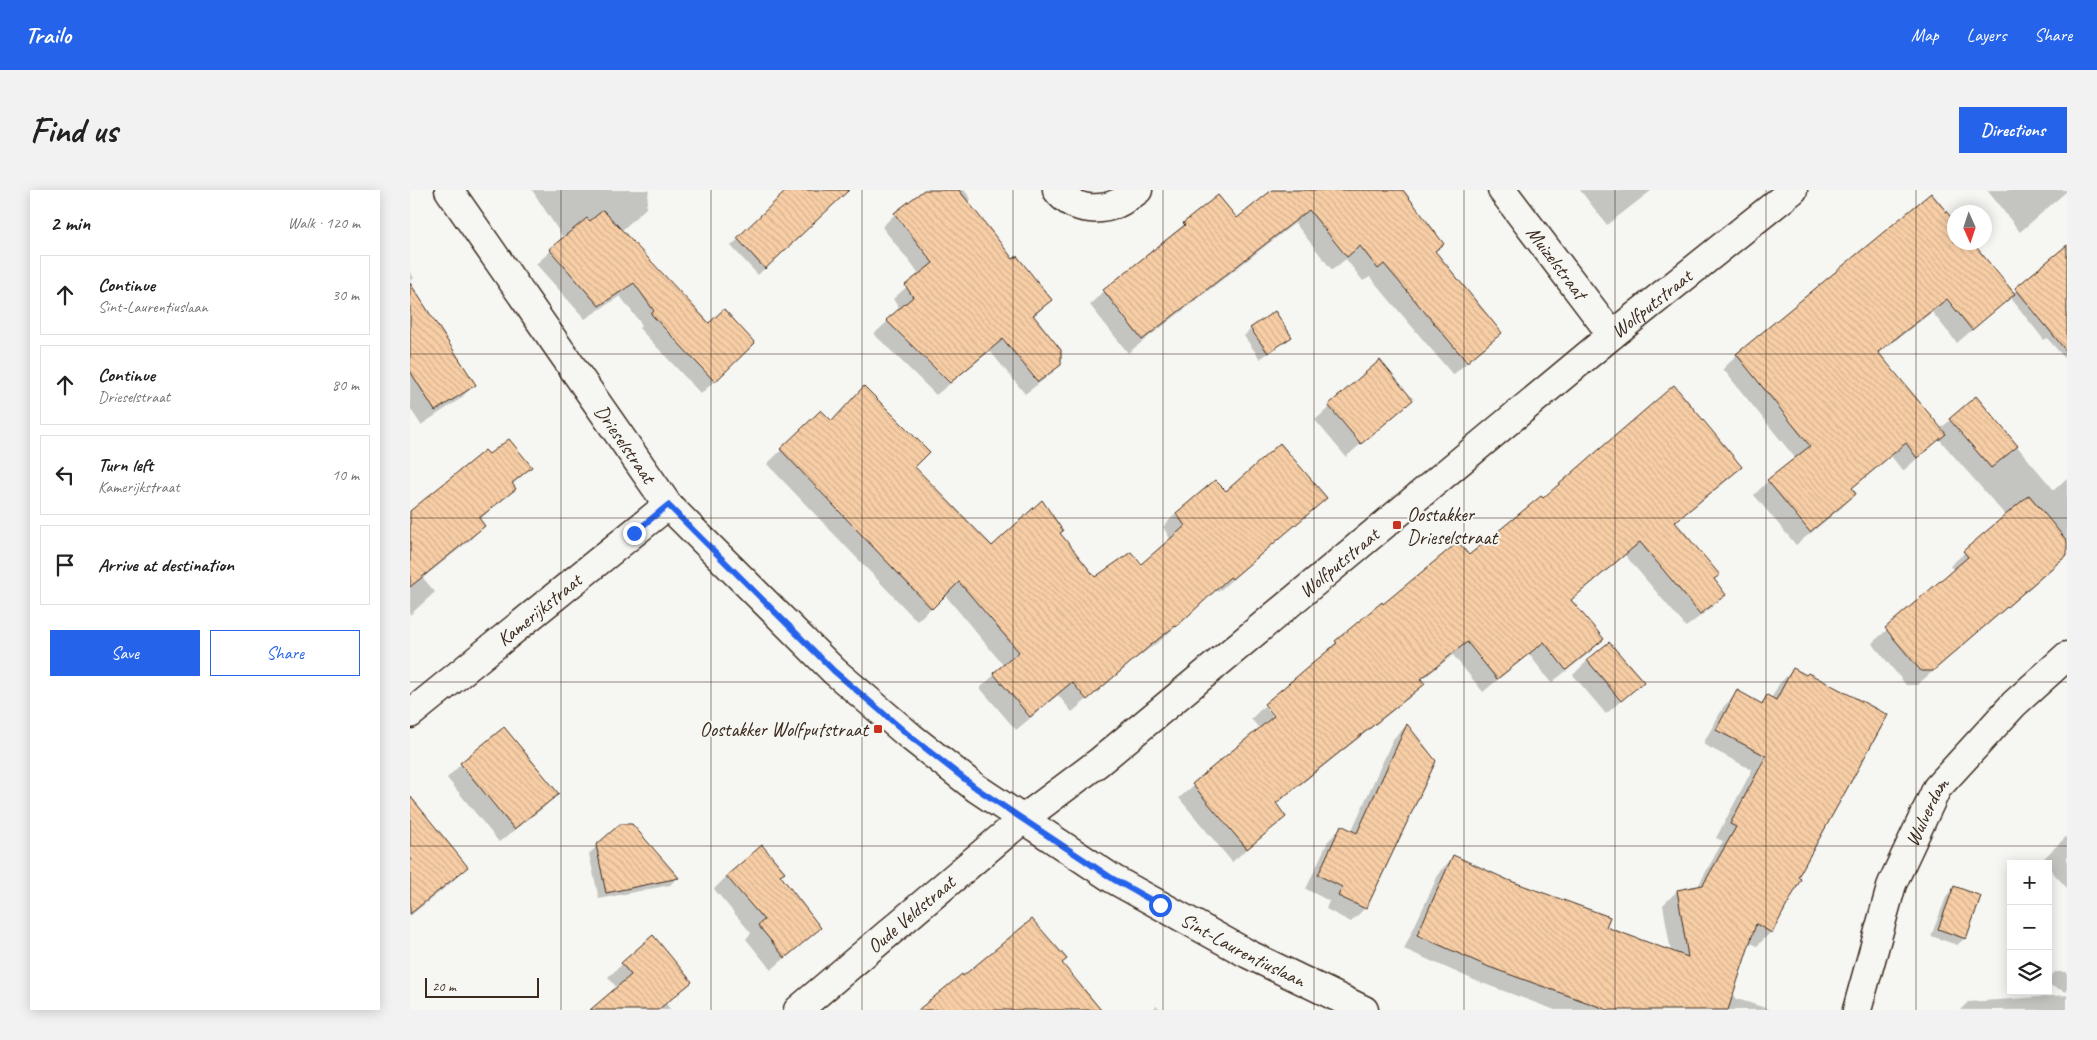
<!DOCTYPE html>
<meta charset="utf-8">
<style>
body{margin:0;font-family:Caveat,sans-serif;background:#f2f2f2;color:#222}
.controls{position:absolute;right:15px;bottom:15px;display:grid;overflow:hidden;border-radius:0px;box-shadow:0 2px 12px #0003}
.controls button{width:45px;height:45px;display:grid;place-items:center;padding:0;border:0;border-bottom:1px solid #e0e0e0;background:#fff;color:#222;font:25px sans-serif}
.compass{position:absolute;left:1537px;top:15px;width:45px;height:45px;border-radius:50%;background:#fff;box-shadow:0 2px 12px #0003;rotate:177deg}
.scale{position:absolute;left:15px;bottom:12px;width:114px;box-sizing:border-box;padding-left:5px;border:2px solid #3b2a1e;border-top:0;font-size:14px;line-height:18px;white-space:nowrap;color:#3b2a1e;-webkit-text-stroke:4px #f6f6f2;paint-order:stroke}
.stop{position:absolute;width:15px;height:15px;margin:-11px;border:4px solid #2563eb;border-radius:50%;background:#fff}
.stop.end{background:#2563eb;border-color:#fff;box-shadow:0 1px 5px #0008}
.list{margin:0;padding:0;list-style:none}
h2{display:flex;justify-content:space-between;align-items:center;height:65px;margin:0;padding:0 20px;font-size:21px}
h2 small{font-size:16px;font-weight:400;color:#767676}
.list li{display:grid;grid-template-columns:32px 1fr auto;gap:15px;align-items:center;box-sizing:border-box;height:80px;margin:0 10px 10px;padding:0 10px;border:1px solid #e0e0e0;border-radius:0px}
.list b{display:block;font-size:19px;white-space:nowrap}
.list p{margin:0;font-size:16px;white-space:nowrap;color:#767676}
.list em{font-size:16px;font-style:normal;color:#767676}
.actions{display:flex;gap:10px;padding:15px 20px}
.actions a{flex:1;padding:11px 0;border:1px solid #2563eb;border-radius:0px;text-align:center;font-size:18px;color:#2563eb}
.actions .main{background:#2563eb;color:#fff}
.icon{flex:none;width:28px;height:28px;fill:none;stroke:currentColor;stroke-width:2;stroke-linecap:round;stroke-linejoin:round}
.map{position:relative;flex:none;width:1657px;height:820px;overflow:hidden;border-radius:0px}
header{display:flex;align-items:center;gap:30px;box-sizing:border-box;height:70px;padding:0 25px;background:#2563eb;color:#fff}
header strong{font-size:24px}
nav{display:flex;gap:28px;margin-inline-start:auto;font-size:18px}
.intro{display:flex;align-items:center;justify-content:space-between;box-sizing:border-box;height:120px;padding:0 30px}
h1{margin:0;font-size:35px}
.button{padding:12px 22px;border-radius:0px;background:#2563eb;color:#fff;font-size:18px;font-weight:700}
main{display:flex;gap:30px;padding:0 30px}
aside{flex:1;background:#fff;border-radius:0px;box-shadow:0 2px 12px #0003}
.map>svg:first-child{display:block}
.shadow{fill:#0003}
.building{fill:url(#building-back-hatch);stroke:#3b2a1e}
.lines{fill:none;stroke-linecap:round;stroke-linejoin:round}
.minor-casing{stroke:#3b2a1e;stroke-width:31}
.tertiary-casing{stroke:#3b2a1e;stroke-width:31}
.minor{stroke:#f6f6f2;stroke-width:28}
.tertiary{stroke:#f6f6f2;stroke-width:28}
.route{stroke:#2563eb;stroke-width:6}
.grid{fill:none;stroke:#3b2a1e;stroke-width:1;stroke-opacity:0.55}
.poi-dot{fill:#c8321e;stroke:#f6f6f2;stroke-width:2}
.labels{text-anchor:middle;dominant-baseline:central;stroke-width:4;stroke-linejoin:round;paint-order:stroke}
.street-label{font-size:20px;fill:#3b2a1e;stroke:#f6f6f2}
.poi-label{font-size:20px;fill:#3b2a1e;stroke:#f6f6f2;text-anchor:start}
</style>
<header>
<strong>Trailo</strong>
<nav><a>Map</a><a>Layers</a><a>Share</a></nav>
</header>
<div class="intro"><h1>Find us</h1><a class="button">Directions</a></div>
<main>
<aside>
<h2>2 min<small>Walk · 120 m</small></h2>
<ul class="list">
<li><svg class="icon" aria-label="ahead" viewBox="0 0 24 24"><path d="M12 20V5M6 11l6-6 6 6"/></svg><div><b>Continue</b><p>Sint-Laurentiuslaan</p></div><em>30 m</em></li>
<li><svg class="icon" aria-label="ahead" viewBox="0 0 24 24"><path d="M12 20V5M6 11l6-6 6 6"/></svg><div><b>Continue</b><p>Drieselstraat</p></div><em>80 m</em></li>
<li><svg class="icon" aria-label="left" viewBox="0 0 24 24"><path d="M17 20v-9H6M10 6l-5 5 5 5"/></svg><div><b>Turn left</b><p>Kamerijkstraat</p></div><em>10 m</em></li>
<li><svg class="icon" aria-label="arrive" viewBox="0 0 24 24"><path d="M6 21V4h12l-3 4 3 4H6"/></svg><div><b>Arrive at destination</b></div></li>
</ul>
<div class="actions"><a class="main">Save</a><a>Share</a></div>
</aside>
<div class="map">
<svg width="1657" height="820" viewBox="0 0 1657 820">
<defs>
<pattern id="building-back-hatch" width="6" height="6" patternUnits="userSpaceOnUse" patternTransform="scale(1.25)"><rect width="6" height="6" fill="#f7cea6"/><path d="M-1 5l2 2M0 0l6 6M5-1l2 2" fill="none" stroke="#d5b18e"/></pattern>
</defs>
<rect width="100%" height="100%" fill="#f6f6f2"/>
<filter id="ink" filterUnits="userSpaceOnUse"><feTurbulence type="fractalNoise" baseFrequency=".02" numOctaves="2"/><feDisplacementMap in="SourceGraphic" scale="10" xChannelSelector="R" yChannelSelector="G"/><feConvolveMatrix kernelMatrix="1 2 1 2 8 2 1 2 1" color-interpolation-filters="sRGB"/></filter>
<g filter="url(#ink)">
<g class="shadow">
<polygon points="122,0 239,0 236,18 211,41 330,166 291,204 229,138 232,135 210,106 175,129 126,74 154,49"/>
<polygon points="378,0 386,0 409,26 348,85 321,56"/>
<polygon points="516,0 554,0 561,9 558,13 603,71 641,110 623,127 649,174 636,188 615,204 580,161 526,205 464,144 490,120 483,109 510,85 472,37 485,24"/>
<polygon points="864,0 991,0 1033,54 1024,63 1091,143 1043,185 960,87 953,91 936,69 922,80 885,33 718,163 680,115 693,101 808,7 826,30"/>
<polygon points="1170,0 1242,0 1197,35"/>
<polygon points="1577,0 1657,0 1657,1 1610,42"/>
<polygon points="1521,4 1544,33 1544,52 1602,103 1657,67 1657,171 1637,148 1634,150 1600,107 1547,153 1522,122 1468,164 1530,239 1566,208 1644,300 1657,288 1657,366 1507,495 1496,495 1462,453 1544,381 1540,376 1596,326 1529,249 1493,281 1481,266 1441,299 1445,304 1431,318 1386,355 1344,305 1358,291 1386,269 1313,179 1327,165"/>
<polygon points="0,82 4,88 0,91"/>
<polygon points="0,96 64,195 50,209 11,235 0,218"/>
<polygon points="841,139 880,147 850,169 834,146"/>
<polygon points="970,172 1001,210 936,267 905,230"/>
<polygon points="411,222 422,232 504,277 582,358 649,343 685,388 731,376 761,350 753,337 766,323 816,303 915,308 808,402 806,400 751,450 725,469 662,522 648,505 606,540 570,498 594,476 535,405 507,431 357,274"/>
<polygon points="78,265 121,277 102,295 105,298 69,330 73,336 60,350 13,388 25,402 0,425 0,323"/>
<polygon points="1330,277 1316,291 1264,333 1314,404 1301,418 1276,437 1215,365 1160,411 1193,449 1179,463 1141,493 1119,464 1073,502 1043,465 1011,490 1014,494 1000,507 865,615 875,627 822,672 769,608 850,539 841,529 854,516 867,531 912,466 926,452 973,416 1059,367 1133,309"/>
<polygon points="1178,470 1232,492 1196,524 1163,485"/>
<polygon points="1383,480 1386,688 1361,742 1347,756 1339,752 1321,807 1362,820 1145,820 1064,790 994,759 1030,681 1044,667 1195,738 1261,762 1253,715 1267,701 1287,698 1313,651 1306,648 1342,580 1293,554 1314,516 1328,502 1350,514 1357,507 1361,509 1369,494"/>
<polygon points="996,536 955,718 941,732 916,719 919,711 896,699 918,651 932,637 941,642 983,549"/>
<polygon points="51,574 147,604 133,618 89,652 37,588"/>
<polygon points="0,613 56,677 42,692 0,726"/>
<polygon points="1657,646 1657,698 1638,677 1638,674 1636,674 1632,670"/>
<polygon points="187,656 267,688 260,695 189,709 179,664"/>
<polygon points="317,686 369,686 410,738 361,780 336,749 341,743 304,699"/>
<polygon points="1544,698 1555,748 1547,755 1521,746 1537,705"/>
<polygon points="243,747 281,791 256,814 261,820 184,820 207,798 198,787"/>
<polygon points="1645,782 1657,782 1657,802 1638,795 1638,789"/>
<polygon points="1657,805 1657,820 1550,820 1558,812"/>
<polygon points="746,816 753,820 743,820"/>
</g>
<g class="building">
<polygon points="377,0 439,0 355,79 327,48"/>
<polygon points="514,0 549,0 603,69 607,66 642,110 623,125 651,160 651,175 628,192 593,149 540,193 476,130 503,107 495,95 523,73 484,23"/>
<polygon points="862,0 993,0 1034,54 1025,61 1092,143 1057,172 974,74 968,79 950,56 937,67 899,20 732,150 693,100 775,35 773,33 808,5 827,28"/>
<polygon points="1521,3 1544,31 1544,52 1562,52 1605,104 1562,140 1537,109 1468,162 1536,244 1507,268 1496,253 1442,298 1446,304 1400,342 1357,290 1400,256 1326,164"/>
<polygon points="193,20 299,133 314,119 345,153 305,192 241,124 244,121 224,93 189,116 139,59 177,28 180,31"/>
<polygon points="1657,55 1657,162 1605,98"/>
<polygon points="0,93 66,195 25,221 0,181"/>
<polygon points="865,121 882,147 858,163 840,138"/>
<polygon points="970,170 1003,210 951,254 918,215"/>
<polygon points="1264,195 1332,277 1265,332 1310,385 1304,389 1316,405 1290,424 1230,352 1161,410 1194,449 1156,480 1134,452 1087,489 1057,452 1011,489 1015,494 866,613 876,627 837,659 782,594 864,526 854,514 927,453 925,451 972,412 973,414 1048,352 1059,365 1131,306 1133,308"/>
<polygon points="454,196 520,262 505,277 582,356 632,310 653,341 650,343 685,387 721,362 731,374 775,336 766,323 805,290 816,301 870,253 917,308 822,389 820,387 766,437 765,436 741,455 677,510 662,492 620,527 583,483 609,462 549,392 522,419 370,259 411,220 422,231"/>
<polygon points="1566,206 1608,256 1581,278 1539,229"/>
<polygon points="99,249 122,277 102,293 106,299 69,328 75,336 0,397 0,321 75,260 79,264"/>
<polygon points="1619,305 1657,351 1657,365 1523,481 1511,481 1475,438 1558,367 1553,361"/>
<polygon points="1199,452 1234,492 1211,511 1177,470"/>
<polygon points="1383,478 1396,485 1398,483 1478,525 1388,687 1391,689 1362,743 1346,734 1318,820 1198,820 1079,777 1007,745 1043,665 1098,690 1200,727 1196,737 1278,767 1267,700 1293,695 1326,637 1320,634 1356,566 1306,540 1327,500 1352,514 1357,505 1366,510"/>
<polygon points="997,534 1026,571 956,719 928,706 932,697 908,685 931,635 947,643"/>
<polygon points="94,537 149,604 104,639 50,573"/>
<polygon points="0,606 58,677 0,724"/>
<polygon points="210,634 222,634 269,688 196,703 186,655"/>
<polygon points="352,655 375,682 370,685 411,738 375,768 348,735 354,730 316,686"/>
<polygon points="1544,696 1571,706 1556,749 1528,739"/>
<polygon points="622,729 657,769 652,773 691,820 508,820 552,784 553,786"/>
<polygon points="243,745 282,792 248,820 180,820 221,785 211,773"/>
</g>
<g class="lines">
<defs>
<g id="minor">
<path d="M647,0C661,19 687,23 708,13C715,10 722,4 728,0"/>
<path id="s1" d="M1092,0L1202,145"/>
<path id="s2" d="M0,524L258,315"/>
<path id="s3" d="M388,820L613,629L689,572L1202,145L1383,0"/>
<path id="s4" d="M1447,820L1482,694L1527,598L1604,514L1657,466"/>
</g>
<g id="tertiary">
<path id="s5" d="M39,0L258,315L424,481L501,547L566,598L703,689L838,764L954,820"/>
</g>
</defs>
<use href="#minor" class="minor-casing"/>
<use href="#tertiary" class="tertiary-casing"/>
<use href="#minor" class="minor"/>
<use href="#tertiary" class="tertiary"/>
</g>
</g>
<g class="lines" filter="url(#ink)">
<polyline class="route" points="224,343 258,315 424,481 501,547 566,598 703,689 750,715"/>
</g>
<path class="grid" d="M151,0V820M301,0V820M452,0V820M603,0V820M753,0V820M904,0V820M1054,0V820M1205,0V820M1356,0V820M1506,0V820M0,164H1657M0,328H1657M0,492H1657M0,656H1657"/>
<g class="poi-dot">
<rect x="982" y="330" width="10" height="10" rx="2.5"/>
<rect x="463" y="534" width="10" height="10" rx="2.5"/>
</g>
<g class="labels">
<g class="street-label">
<text stroke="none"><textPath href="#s1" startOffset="91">Muizelstraat</textPath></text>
<text stroke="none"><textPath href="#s3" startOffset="1108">Wolfputstraat</textPath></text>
<text stroke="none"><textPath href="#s5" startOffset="309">Drieselstraat</textPath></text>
<text stroke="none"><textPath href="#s3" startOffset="702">Wolfputstraat</textPath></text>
<text stroke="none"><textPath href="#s2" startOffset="166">Kamerijkstraat</textPath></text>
<text stroke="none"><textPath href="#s4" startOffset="211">Wulverdam</textPath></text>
<text stroke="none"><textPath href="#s3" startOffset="148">Oude Veldstraat</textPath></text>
<text stroke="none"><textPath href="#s5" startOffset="1115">Sint-Laurentiuslaan</textPath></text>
</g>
<g class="poi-label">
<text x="997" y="324">Oostakker<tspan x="997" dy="23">Drieselstraat</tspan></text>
<text x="458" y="539" text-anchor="end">Oostakker Wolfputstraat</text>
</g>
</g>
</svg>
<div class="controls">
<button>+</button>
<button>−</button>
<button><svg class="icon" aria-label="layers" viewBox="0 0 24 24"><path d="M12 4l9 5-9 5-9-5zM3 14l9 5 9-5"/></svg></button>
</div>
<svg class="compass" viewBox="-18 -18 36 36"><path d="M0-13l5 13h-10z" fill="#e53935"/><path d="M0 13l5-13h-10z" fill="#767676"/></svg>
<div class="scale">20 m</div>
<div class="stop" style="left:750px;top:715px"></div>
<div class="stop end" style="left:224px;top:343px"></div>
</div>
</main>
